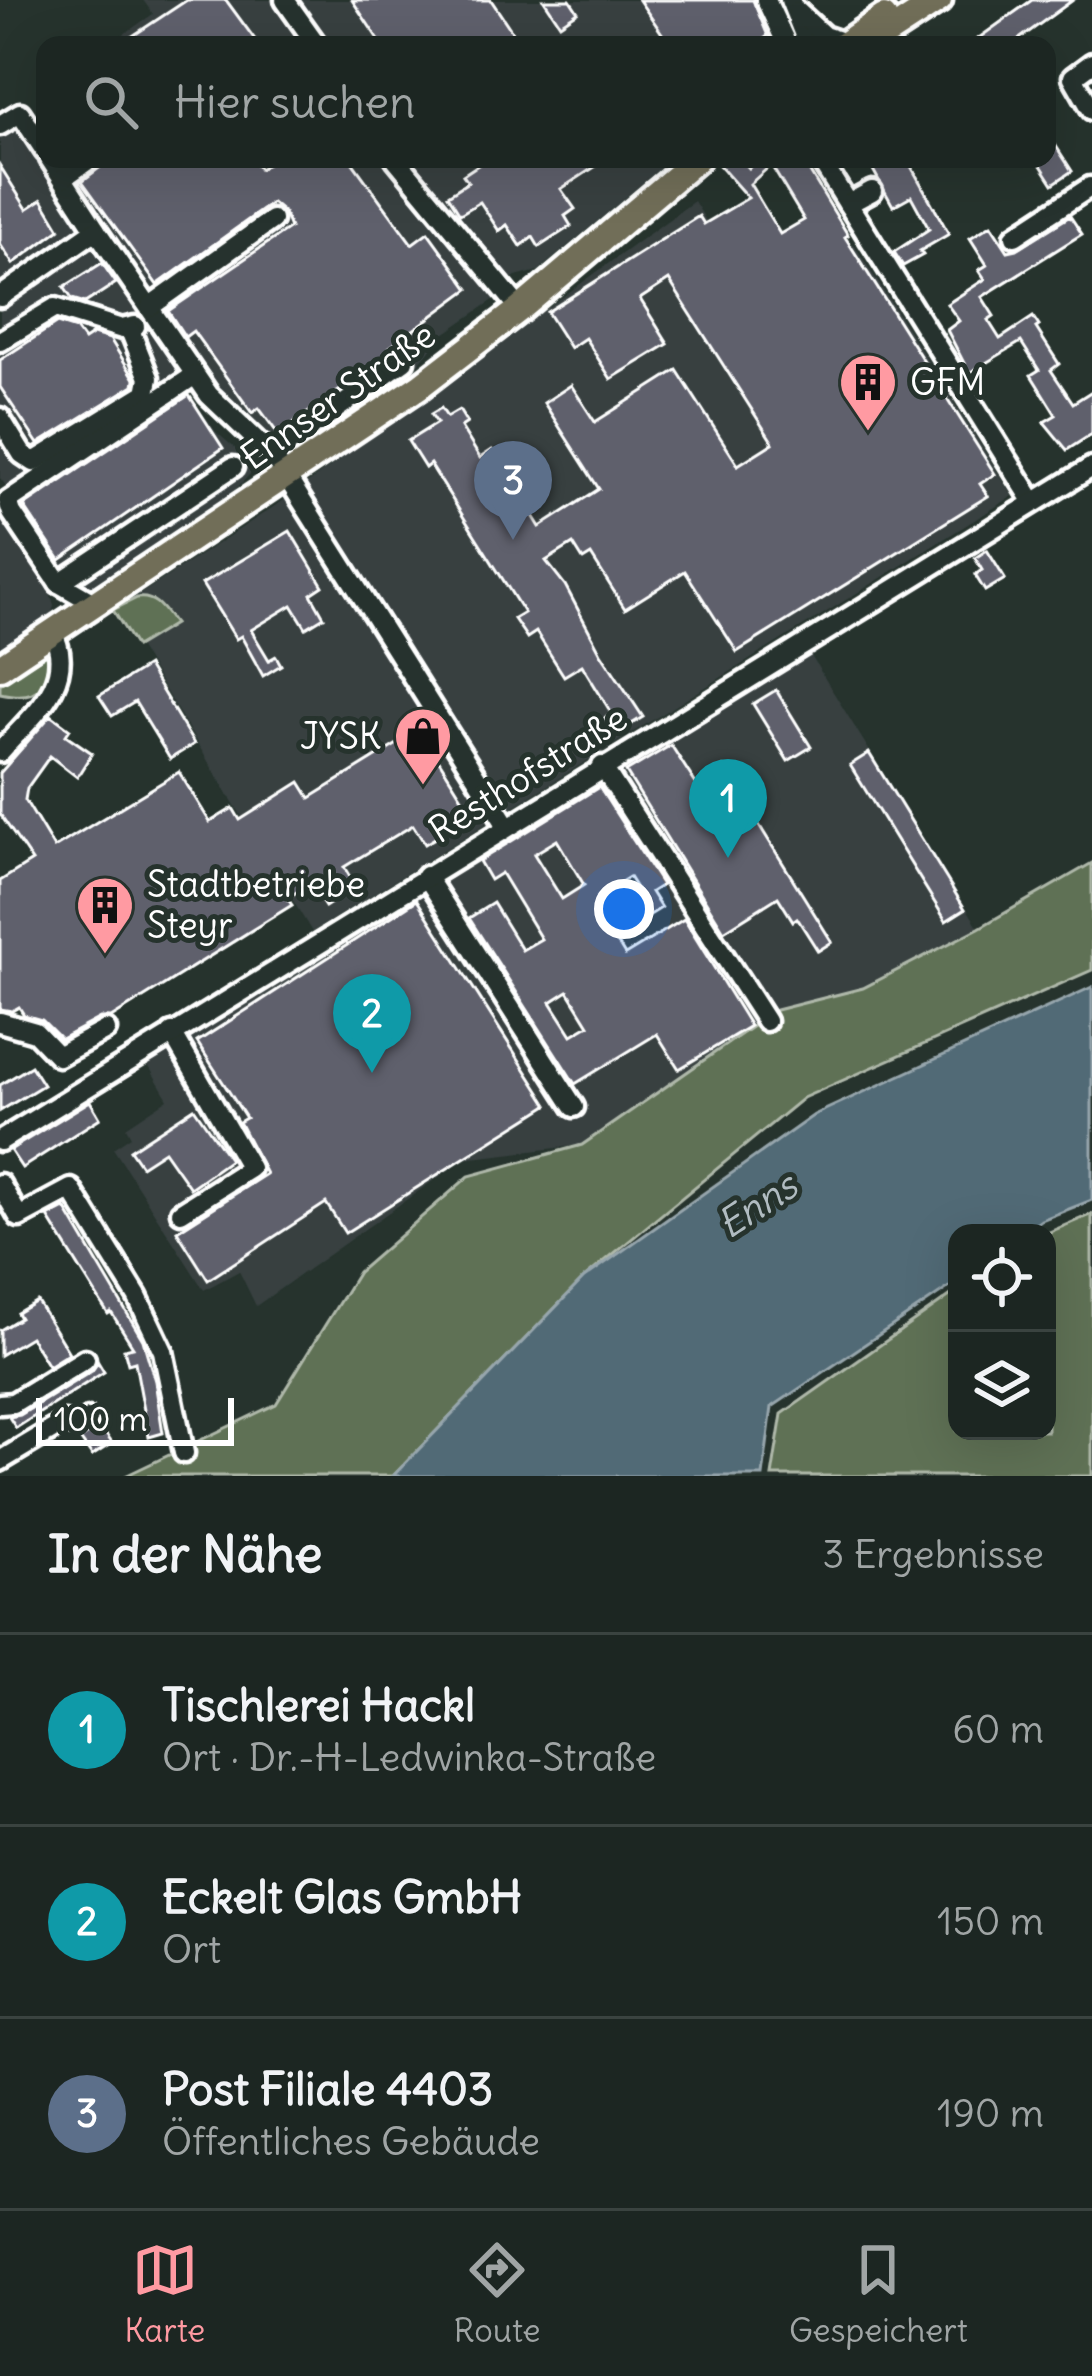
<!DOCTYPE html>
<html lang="de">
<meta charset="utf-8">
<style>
body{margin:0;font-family:Delius,sans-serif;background:#29322f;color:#f1f3f6}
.controls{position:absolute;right:36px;bottom:36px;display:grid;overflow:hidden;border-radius:24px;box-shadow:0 12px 48px #0002}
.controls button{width:108px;height:108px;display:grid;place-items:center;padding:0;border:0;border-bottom:3px solid #3a4340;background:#1c2622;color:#f1f3f6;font:60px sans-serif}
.scale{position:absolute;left:36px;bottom:30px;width:198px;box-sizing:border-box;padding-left:12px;border:6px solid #fff;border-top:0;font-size:33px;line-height:42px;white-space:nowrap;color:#fff;-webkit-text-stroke:9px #26332d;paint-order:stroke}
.you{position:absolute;left:624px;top:909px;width:42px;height:42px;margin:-30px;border:9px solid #fff;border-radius:50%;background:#1a73e8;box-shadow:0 0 0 18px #1a73e833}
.badge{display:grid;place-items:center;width:78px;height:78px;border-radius:50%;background:#ff9aa2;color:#fff;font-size:39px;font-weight:700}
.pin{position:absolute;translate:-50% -99px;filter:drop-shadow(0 3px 6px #0008)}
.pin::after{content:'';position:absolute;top:63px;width:42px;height:36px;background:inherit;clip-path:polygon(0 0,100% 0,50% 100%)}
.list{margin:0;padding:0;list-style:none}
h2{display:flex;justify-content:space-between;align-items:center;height:156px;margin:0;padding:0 48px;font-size:51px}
h2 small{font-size:39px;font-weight:400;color:#a0a5a5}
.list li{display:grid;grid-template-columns:78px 1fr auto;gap:36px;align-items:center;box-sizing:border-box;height:192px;padding:0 48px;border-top:3px solid #3a4340}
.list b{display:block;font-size:45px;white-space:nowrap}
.list p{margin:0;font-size:39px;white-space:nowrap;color:#a0a5a5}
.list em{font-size:39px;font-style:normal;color:#a0a5a5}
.icon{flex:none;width:66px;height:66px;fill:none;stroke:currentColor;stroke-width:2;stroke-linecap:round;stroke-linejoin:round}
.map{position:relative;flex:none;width:1092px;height:1476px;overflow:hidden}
.search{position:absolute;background:#1c2622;box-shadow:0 12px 48px #0002;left:36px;right:36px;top:36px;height:132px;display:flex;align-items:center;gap:30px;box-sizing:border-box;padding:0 42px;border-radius:24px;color:#a0a5a5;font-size:45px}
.sheet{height:732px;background:#1c2622}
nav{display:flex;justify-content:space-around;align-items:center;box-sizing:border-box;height:168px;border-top:3px solid #3a4340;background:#1c2622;font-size:33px;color:#a0a5a5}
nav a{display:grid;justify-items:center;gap:6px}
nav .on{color:#ff9aa2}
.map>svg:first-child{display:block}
.built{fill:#374040}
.green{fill:#5f7154;stroke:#afb8aa;stroke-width:3}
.water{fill:#516a76;stroke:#97a6ad;stroke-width:3}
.building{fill:#5f606c;stroke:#fff;stroke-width:3;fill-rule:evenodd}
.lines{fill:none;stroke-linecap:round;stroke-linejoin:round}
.minor-casing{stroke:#fff;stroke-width:27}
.major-casing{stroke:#fff;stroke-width:33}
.minor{stroke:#26332d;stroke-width:18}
.major{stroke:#716e59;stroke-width:24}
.labels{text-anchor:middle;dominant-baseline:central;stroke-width:10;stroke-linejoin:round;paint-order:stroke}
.poi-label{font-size:36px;fill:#fff;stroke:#26332d;text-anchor:start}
.street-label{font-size:36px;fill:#fff;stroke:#26332d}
.water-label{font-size:39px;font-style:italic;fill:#b1bcc1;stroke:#26332d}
</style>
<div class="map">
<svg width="1092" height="1476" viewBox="0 0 1092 1476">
<rect width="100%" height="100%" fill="#26332d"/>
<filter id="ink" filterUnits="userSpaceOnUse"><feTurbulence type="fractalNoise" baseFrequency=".00833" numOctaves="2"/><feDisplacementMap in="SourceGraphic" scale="24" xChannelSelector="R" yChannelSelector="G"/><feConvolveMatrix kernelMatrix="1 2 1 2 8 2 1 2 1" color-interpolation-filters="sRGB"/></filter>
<g filter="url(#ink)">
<g class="built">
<polygon points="143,0 278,0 310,45 108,45 153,14"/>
<polygon points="292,0 780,0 799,45 324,45"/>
<polygon points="7,113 83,228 0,284 0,117"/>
<polygon points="60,159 386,159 498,297 441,336 412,372 312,442 289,446 274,441 215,390"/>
<polygon points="412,159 671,159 538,271 512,278 495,266 468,235"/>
<polygon points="694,201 758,304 854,244 1013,496 312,932 116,610 290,496"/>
<polygon points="94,245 176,368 178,378 9,490 0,478 0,308"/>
<polygon points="186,390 216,432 250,461 251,473 236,489 92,587 83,588 56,567 16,508"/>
<polygon points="0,509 43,570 54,605 52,613 0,648"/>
<polygon points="806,648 979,928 863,988 776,1010 582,1145 464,1159 256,1306 239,1271 204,1290 113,1148 131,1136 126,1127 168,1099 144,1058"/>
</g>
<g class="green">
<path d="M137,598C156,595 164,611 174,624L136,647L113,610Z"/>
<path d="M47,654L53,670C39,695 28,699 0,693V684Z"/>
<polygon points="1092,863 1092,970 803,1098 584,1278 393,1476 125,1476 276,1404 358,1272 469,1176 582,1145 776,1010 863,988 979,928"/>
<polygon points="1092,1214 1092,1476 772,1476 782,1414 957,1291 957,1431 1047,1431 1047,1233"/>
</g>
<polygon class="water" points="1092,987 1092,1200 1041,1220 1024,1233 957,1233 957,1282 772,1407 763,1476 393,1476 584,1278 814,1115"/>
<g class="building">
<polygon points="187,0 226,0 259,45 119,45"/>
<polygon points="352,0 491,0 521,45 382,45"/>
<polygon points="544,0 570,0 578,12 560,24"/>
<polygon points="639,0 753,0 768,36 755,45 670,45"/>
<polygon points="1032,0 1073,0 1011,45 969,45"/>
<polygon points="1047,132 1072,171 1053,184 1037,159 1047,159"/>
<polygon points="111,159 252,159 260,169 274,159 350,159 412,244 428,232 469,289 390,347 394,352 278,434 259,408 252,413 193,331 185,337 168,311 290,228 284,213 272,203 157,285 82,181"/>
<polygon points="487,159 607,159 561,189 575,209 565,216 571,226 539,247 533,237 521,246 507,225 499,231 480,202 460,214 448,195 468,182 463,175"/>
<path d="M723,159H741L749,168L758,159H802L848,235L845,237L995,474L980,484L988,496L737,652L685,571L625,609L591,555L583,560L573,544L546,561L565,585L601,653L643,717L615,734L605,718L612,714L582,665L564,676L536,632L527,638L514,619L524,613L430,464L425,468L408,441L437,423L431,414L441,408L447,417L459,410L467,423L461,427L480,458L492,450L540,527L599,489L544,403L571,385L595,422L677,370L738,465L773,443L669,280L640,299L668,344L611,379L585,338L570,348L547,312L699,216L704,224L748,198L718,164ZM771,165L804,220L780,234L750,184Z"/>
<polygon points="867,159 907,159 949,234 920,251 923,255 903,266 894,252 929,229 911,196 893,206"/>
<polygon points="0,166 27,209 42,199 60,229 13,264 0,244"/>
<polygon points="1070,216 1082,234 982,297 994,316 988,320 1000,339 1033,317 1039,326 1036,328 1059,364 1051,370 1073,403 1092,391 1092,434 1067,450 1044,422 1056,415 1031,375 1039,370 1021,342 969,373 947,330 959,321 947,304 985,279 979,270 987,265 970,238 991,225 1008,251 1017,249"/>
<polygon points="102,263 116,283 85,303 72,299 64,287"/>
<polygon points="57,323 76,329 84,340 93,334 110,339 135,379 134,385 38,444 0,387 0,360"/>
<polygon points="189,395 223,448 60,560 24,506"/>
<polygon points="290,531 323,586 311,594 324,617 306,628 292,605 251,630 269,660 276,656 281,665 263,676 241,636 236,639 202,584"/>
<polygon points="987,550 1005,579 985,591 975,575 982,570 975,558"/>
<polygon points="147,666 194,744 170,759 135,702 112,716 99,696"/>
<polygon points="776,690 811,747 788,761 753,704"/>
<polygon points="51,715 70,729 66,735 92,753 77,777 50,756 27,788 25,800 54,848 179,772 210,822 233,808 240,820 300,782 310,798 420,730 473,815 425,844 413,825 344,867 356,887 325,907 310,884 287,898 292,905 111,1018 100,1018 61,1039 42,1020 24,1015 19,1007 12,1011 0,1009 0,881 32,861 0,814 0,773"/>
<polygon points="671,745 696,784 723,767 832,942 818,951 797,918 793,921 778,897 724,931 626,772"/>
<polygon points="869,753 965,909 946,921 850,765"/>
<path d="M599,787L662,885L651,892L661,908L637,923L630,910L644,901L629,877L597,897L602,906L597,909L625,955L684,919L750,1026L679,1069L657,1034L575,1084L469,918L493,903L522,950L541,939L501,873L490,880L479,861ZM557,840L584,885L562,899L534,854ZM568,991L589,1025L572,1035L551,1002Z"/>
<polygon points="417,900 548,1105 345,1233 326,1203 208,1280 177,1231 266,1174 239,1122 246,1118 197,1042"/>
<polygon points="31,1066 43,1085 0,1111 0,1085"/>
<polygon points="90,1101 100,1118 22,1168 10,1150"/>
<polygon points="194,1108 230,1160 190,1188 164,1151 141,1166 130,1150"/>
<polygon points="65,1208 143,1340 155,1381 163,1433 149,1437 135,1362 128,1364 124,1349 133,1347 111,1312 108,1314 48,1217"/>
<polygon points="37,1301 69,1353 48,1366 30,1337 0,1355 0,1330 20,1318 17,1313"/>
<polygon points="98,1362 104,1372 16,1428 9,1417 20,1415 92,1371"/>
<polygon points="100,1426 112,1443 92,1456 80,1439"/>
</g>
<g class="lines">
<defs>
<g id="minor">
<polyline points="285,0 317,45"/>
<polyline points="766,0 787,45"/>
<polyline points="790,0 808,45"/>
<polyline points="797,11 824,36 845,43"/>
<polyline points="1092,63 1073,77 1092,110"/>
<polyline points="0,125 20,113 45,151"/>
<polyline points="50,159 96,230"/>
<polyline points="396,159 520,309"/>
<polyline points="820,159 1033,501"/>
<polyline points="63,178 90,159"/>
<polyline points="848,204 872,191"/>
<polyline points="1015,236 1090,187"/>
<polyline points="0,297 96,230 209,395 272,455 286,476 507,826"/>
<polyline points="150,307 272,220"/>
<polyline points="0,341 55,308 122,329 135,326"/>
<polyline points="0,418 22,454 34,462 146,393 149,378 130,330"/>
<polyline points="272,455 404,361"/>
<polyline points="59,583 233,467"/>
<polyline points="95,604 59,583 12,513 8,501 195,375"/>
<path d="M0,752C29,718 79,681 52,632"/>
<polyline points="602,766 766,1021"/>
<polyline points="426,876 574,1107"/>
<polyline points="0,1022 35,1032 58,1056 106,1030"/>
<polyline points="172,1033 250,1168 181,1212"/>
<polyline points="0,1141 1092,467"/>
<polyline points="0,1184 19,1217 71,1189 137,1296 163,1351 184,1453"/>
<polyline points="0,1404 13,1403 85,1359"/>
<polyline points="0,1461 65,1422 77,1426 88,1419"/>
</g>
<g id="major">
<polyline points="843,45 884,17"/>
<polyline points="870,45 939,0"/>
<polyline points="0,667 420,386 520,309 697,159"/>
</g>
</defs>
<use href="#minor" class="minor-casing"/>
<use href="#major" class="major-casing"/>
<use href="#minor" class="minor"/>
<use href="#major" class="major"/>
</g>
</g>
<defs>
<symbol id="building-pin" viewBox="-11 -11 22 30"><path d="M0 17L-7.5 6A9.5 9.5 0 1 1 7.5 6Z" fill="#ff9aa2" stroke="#26332d"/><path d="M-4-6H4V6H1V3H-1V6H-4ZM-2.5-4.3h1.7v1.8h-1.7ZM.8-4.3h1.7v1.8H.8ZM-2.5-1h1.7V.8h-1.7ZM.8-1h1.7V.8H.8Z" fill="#111"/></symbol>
<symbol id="shop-pin" viewBox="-11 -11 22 30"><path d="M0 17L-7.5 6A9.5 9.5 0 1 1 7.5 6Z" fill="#ff9aa2" stroke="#26332d"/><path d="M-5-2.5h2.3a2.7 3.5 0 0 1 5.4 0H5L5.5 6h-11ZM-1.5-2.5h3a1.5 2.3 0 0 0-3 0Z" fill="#111"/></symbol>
</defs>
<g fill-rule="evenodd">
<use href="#building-pin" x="835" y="349" width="66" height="90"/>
<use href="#shop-pin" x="390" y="703" width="66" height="90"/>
<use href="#building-pin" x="72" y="872" width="66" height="90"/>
</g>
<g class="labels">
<g class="poi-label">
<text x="910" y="382">GFM</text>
<text x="381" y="736" text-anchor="end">JYSK</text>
<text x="147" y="884">Stadtbetriebe<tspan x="147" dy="41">Steyr</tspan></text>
</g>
<g class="street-label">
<text transform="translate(338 396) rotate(-35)">Ennser Straße</text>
<text transform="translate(528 774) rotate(-32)">Resthofstraße</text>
</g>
<g class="water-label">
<text transform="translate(757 1205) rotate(-33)">Enns</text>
</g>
</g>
</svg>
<div class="controls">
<button><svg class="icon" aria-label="locate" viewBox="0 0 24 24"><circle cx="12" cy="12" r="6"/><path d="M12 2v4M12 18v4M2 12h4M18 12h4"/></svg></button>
<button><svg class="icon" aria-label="layers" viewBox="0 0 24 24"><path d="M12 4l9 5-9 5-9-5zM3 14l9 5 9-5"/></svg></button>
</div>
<div class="scale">100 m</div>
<div class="you"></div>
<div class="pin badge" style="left:728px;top:858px;background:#0f9aa8">1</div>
<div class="pin badge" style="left:372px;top:1073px;background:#0f9aa8">2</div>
<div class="pin badge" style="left:513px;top:540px;background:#5c6f8a">3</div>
<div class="search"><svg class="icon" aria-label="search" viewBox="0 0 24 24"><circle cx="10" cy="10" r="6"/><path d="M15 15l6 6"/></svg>Hier suchen</div>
</div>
<section class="sheet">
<h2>In der Nähe<small>3 Ergebnisse</small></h2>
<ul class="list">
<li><span class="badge" style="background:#0f9aa8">1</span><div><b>Tischlerei Hackl</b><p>Ort · Dr.-H-Ledwinka-Straße</p></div><em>60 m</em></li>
<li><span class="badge" style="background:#0f9aa8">2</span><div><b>Eckelt Glas GmbH</b><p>Ort</p></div><em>150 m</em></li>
<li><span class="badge" style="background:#5c6f8a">3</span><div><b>Post Filiale 4403</b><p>Öffentliches Gebäude</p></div><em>190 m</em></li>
</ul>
</section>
<nav>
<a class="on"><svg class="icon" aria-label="map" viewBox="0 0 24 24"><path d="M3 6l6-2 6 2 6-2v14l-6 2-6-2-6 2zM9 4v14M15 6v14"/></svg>Karte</a>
<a><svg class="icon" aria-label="directions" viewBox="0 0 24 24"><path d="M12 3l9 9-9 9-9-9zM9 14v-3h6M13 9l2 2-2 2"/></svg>Route</a>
<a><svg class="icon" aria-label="saved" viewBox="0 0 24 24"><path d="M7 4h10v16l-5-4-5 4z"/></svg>Gespeichert</a>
</nav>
